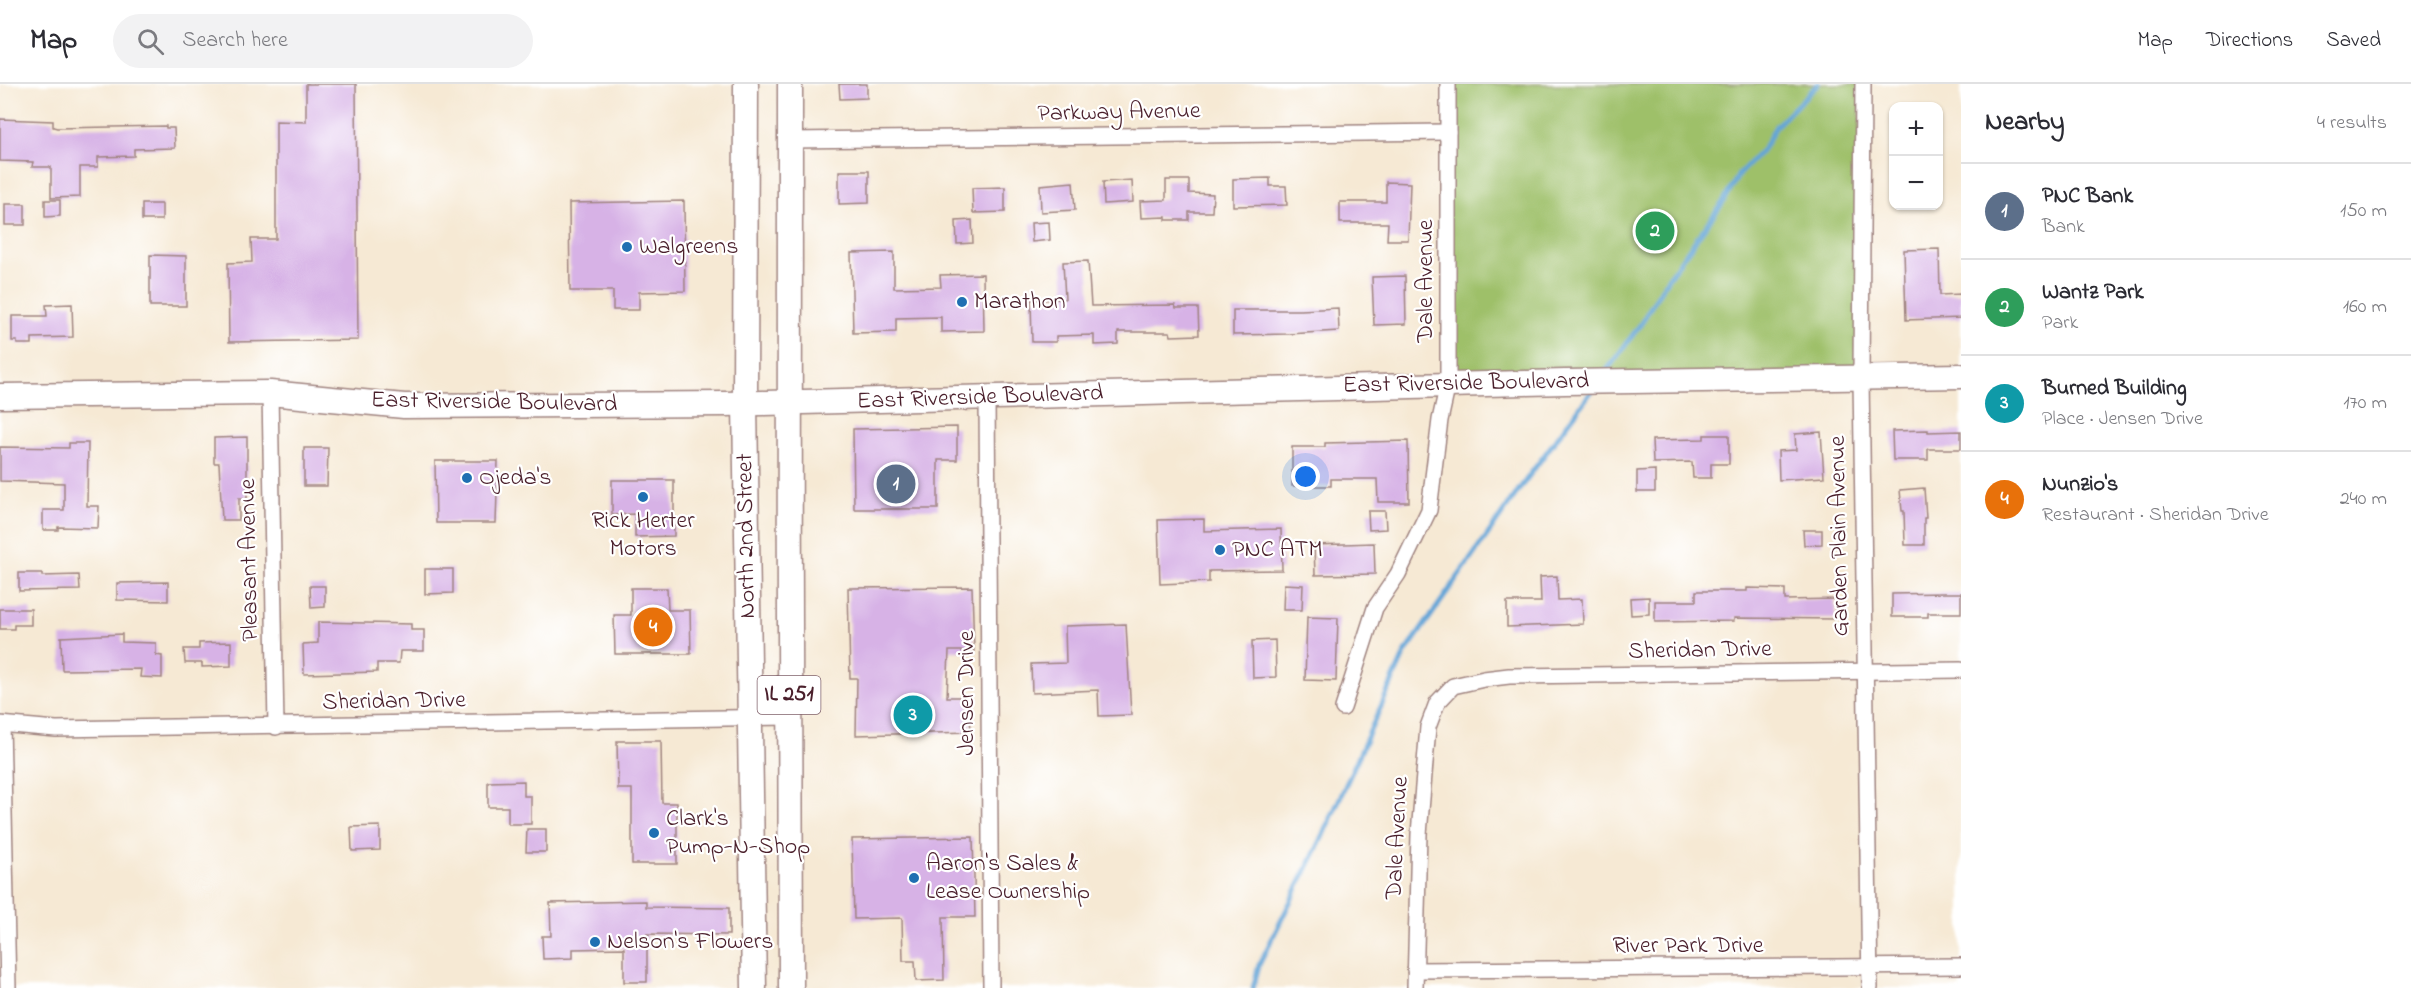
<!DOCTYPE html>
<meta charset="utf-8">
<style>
body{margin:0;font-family:"Indie Flower",sans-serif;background:#f2f2f3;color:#2b2b33}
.controls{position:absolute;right:18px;top:18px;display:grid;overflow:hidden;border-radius:12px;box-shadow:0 2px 4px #0004}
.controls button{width:54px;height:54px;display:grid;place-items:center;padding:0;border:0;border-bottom:2px solid #e1e1e2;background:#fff;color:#2b2b33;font:30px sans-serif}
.you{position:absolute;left:1306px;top:393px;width:21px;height:21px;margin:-15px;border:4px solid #fff;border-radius:50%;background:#1a73e8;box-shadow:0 0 0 9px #1a73e833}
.badge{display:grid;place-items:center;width:39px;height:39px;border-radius:50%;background:#d93025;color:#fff;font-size:20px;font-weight:700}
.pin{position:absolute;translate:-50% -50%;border:3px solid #fff;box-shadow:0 2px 6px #0006}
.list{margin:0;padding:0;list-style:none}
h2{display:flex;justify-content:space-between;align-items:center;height:78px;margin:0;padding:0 24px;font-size:26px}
h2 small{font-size:20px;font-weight:400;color:#7c7c81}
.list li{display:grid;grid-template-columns:39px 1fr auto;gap:18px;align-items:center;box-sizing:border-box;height:96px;padding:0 24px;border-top:2px solid #e1e1e2}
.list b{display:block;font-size:22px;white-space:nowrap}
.list p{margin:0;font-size:20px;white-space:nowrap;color:#7c7c81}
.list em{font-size:20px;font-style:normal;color:#7c7c81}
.icon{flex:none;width:33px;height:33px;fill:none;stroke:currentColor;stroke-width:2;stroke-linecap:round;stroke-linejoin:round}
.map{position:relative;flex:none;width:1961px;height:904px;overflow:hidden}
header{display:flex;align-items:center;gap:36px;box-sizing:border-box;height:84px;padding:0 30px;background:#fff;border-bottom:2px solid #e1e1e2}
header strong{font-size:28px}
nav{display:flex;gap:33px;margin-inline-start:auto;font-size:21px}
.search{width:420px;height:54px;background:#f2f2f3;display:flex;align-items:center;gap:15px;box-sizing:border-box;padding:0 21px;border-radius:33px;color:#7c7c81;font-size:22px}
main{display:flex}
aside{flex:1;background:#fff}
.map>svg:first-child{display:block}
.green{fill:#9ec069;stroke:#74704a;stroke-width:1.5}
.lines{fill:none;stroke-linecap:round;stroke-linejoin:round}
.stream{stroke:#64a5d7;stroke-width:5}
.building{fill:#d7b2e6}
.minor-casing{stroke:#a08480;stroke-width:18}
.primary-casing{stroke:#a08480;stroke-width:27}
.minor{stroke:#fff;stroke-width:15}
.primary{stroke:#fff;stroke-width:24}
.poi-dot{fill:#1f6fb2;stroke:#fff;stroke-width:2}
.labels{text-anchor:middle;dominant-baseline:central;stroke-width:4.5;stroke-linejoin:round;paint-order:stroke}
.shield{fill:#fff;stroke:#80626b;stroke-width:1.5}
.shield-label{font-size:22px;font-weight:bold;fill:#4a1f2b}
.street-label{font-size:24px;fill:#4a1f2b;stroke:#fff}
.poi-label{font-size:24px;fill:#4a1f2b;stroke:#fff;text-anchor:start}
</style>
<header>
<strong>Map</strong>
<div class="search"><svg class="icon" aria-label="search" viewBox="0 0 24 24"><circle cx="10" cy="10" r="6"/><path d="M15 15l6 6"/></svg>Search here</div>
<nav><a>Map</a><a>Directions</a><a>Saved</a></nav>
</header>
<main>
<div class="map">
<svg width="1961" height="904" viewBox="0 0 1961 904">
<rect width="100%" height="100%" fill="#fff"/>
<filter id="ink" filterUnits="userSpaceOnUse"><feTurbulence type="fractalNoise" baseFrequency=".0167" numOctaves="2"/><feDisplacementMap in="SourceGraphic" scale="12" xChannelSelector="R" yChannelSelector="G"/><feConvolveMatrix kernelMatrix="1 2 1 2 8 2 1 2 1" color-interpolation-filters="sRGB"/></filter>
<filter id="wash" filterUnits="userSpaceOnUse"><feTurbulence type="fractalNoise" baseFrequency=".008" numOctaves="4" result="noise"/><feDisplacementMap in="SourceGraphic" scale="24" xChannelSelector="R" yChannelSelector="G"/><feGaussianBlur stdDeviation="1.35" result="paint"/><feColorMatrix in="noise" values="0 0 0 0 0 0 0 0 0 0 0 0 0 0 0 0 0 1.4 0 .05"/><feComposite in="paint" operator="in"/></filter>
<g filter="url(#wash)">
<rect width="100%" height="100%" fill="#f6e9d4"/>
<polygon class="green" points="1449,0 1860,0 1861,295 1448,300"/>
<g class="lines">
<g class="stream">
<polyline points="1605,289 1640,241 1668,194 1724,117 1739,90 1764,64 1776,42 1818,0"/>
<polyline points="1253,904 1259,881 1321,756 1405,569 1523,400 1594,304"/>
</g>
</g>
<g id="blocks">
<g class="building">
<polygon points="306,0 356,0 358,256 229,258 228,179 252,178 251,155 276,155 276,37 306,38"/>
<polygon points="839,0 867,0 867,14 840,15"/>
<polygon points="0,35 53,37 53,43 57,44 166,42 166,44 174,44 175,64 134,65 134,72 98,73 98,83 80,83 80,113 51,114 51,83 32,83 33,78 0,77"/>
<polygon points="839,87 869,87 869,119 839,120"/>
<polygon points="1270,94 1270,102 1286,102 1287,121 1233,122 1233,95"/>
<polygon points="1132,96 1133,118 1104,120 1103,98"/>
<polygon points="1166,96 1189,96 1189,109 1213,110 1212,128 1189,128 1189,136 1166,136 1166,133 1141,134 1140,117 1166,116"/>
<polygon points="1073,98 1075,126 1041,128 1040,101"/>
<polygon points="1386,98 1410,99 1408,156 1387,156 1388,139 1340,139 1340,118 1386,118"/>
<polygon points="1005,103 1005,128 973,129 972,104"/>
<polygon points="45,116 60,116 60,132 45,133"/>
<polygon points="684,117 685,207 639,208 639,226 613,226 613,207 570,207 569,119"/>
<rect x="5" y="120" width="20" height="21"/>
<rect x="142" y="120" width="20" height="16"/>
<polygon points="972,136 973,159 957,160 956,137"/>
<polygon points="1049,138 1050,156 1032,158 1031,139"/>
<polygon points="1939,165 1940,211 1961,210 1961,234 1906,236 1904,166"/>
<polygon points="894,168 894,204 941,203 940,191 983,190 984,247 941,248 941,233 896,234 896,248 853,249 851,169"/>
<polygon points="150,171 186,172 186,222 150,222"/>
<polygon points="1088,177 1091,222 1175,221 1176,224 1198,224 1199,251 1171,252 1170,248 1118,248 1118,260 1094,261 1094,251 1056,252 1056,258 1032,258 1031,216 1065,215 1063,178"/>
<polygon points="1405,192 1406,240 1374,241 1372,193"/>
<polygon points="72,220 73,253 32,254 32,260 17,260 17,257 12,257 12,232 47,232 46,221"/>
<polygon points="1338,224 1339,247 1288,250 1233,251 1233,226 1301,226"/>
<polygon points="957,343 957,376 938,376 938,425 854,425 853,345"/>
<polygon points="1928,346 1928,348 1961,347 1961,365 1928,365 1928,376 1893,376 1892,347"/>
<polygon points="1821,348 1824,393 1779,396 1778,367 1796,366 1795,350"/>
<polygon points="1704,351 1729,351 1729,380 1711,380 1711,394 1693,394 1692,378 1653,379 1652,356 1704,355"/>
<polygon points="247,353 247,414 239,414 239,436 222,436 219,379 214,379 214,354"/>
<polygon points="1408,357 1409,418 1378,418 1377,395 1331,395 1331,402 1292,402 1292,363 1325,363 1325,359"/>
<polygon points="69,359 88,359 87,422 99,422 98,444 58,443 58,446 43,446 43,426 64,426 64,399 0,397 0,363 69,364"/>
<polygon points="304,364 328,364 327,402 304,402"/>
<polygon points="435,377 498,377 496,439 436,439"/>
<polygon points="1655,386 1655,408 1637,408 1637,387"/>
<polygon points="612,396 674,396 674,452 635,453 635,430 612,431"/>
<polygon points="1924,404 1926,434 1924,434 1924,461 1905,461 1904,427 1902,427 1900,406"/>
<polygon points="1368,427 1385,427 1386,445 1369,446"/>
<polygon points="1204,435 1204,447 1281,445 1282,486 1209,487 1209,498 1160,500 1158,436"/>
<polygon points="1803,446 1822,446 1822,460 1804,461"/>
<polygon points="1374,459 1375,490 1315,491 1314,461"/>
<polygon points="425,485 453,485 453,509 425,510"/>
<polygon points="19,489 42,489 42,492 79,491 80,506 19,507"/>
<polygon points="1557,492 1558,516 1582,515 1583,540 1507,543 1507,518 1541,518 1540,493"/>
<polygon points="168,498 168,517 117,516 117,499"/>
<polygon points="1284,500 1303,501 1302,526 1283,526"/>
<polygon points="310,502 325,502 325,523 311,524"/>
<polygon points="972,503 974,567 949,567 947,613 969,613 971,648 856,651 857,594 850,594 848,504"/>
<polygon points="631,504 667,504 668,526 690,526 691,570 615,570 614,531 631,531"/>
<polygon points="1747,504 1785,505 1785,516 1835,515 1835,535 1734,534 1734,537 1655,538 1655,517 1696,517 1696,507 1747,507"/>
<polygon points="1944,509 1961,509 1961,529 1928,529 1928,533 1892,533 1892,510"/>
<polygon points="1649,513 1649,530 1631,531 1630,514"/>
<polygon points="0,525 31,525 31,541 14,541 14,545 0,545"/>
<polygon points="1307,533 1338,534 1336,597 1305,596"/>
<polygon points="318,538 411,540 411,546 424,546 424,567 400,567 399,579 377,579 377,588 304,590 303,560 318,559"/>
<polygon points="1126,540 1131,631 1099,632 1098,606 1032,609 1031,580 1066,579 1065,542"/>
<polygon points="122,550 122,558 156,559 156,571 162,572 162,594 140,593 141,585 62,586 61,553"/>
<polygon points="1275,556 1276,593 1253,594 1252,557"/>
<polygon points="231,558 231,582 202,583 202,579 185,579 184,565 199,565 199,559"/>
<polygon points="617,657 661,657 662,719 677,719 677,780 632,780 632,705 618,705"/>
<polygon points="524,697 524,712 531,712 531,740 508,740 508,723 488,723 488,698"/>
<polygon points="380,742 380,766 352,767 351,743"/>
<polygon points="527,745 546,745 546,768 526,768"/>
<polygon points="973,753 975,833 943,833 944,896 916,897 915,877 903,877 902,834 854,835 852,755"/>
<polygon points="646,817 646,823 729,824 729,851 647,850 647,898 624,898 624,864 573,865 573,874 543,875 542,852 551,852 550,819"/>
</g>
</g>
</g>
<g filter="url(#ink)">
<use href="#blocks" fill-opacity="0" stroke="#a08480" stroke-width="1.5"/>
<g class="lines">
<defs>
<g id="minor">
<polyline points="1863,0 1861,295 1870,904"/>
<polyline points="790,56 1448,48"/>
<polyline points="270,309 276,643"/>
<polyline points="987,313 991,904"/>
<polyline points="1343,624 1375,524 1398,490 1429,426 1440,336 1448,300 1448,0"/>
<polyline points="0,640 56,645 789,633"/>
<polyline points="2,641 8,904"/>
<polyline points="1415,886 1961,882"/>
<polyline points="1415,904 1419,750 1428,643 1437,619 1453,602 1484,595 1509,592 1961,586"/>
</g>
<g id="primary">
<polyline points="746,0 745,320 754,904"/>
<path d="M790,0C791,301 788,603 791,904"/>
<polyline points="0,312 270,309 404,322 726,320 1565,298 1961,292"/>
</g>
</defs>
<use href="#minor" class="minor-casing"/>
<use href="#primary" class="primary-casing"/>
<use href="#minor" class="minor"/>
<use href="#primary" class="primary"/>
</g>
</g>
<g class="poi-dot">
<circle cx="627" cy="163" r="6"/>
<circle cx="962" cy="218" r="6"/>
<circle cx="467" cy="394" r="6"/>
<circle cx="643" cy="413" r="6"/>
<circle cx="1220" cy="466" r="6"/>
<circle cx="654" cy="749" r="6"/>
<circle cx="914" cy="794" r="6"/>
<circle cx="595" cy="858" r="6"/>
</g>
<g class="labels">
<rect class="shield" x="757.5" y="592" width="63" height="38" rx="4.5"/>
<g class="shield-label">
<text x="789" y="611">IL 251</text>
</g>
<g class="street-label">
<text transform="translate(1119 29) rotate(-1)">Parkway Avenue</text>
<text transform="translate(1426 197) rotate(-90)">Dale Avenue</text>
<text transform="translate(1466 300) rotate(-1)">East Riverside Boulevard</text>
<text transform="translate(980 314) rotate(-2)">East Riverside Boulevard</text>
<text transform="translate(494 319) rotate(1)">East Riverside Boulevard</text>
<text transform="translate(747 452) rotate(-91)">North 2nd Street</text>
<text transform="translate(1840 452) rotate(-91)">Garden Plain Avenue</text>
<text transform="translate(250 476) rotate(-91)">Pleasant Avenue</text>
<text transform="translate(1700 567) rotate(-1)">Sheridan Drive</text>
<text transform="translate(967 609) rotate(-90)">Jensen Drive</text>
<text transform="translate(394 618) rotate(-1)">Sheridan Drive</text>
<text transform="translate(1398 754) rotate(-87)">Dale Avenue</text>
<text x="1688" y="862">River Park Drive</text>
</g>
<g class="poi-label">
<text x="639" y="163">Walgreens</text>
<text x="974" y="218">Marathon</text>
<text x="479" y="394">Ojeda's</text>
<text x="643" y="437" text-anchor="middle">Rick Herter<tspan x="643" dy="28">Motors</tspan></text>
<text x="1232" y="466">PNC ATM</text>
<text x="666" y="735">Clark's<tspan x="666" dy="28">Pump-N-Shop</tspan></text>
<text x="926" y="780">Aaron's Sales &amp;<tspan x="926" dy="28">Lease Ownership</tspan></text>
<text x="607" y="858">Nelson's Flowers</text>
</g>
</g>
</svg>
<div class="controls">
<button>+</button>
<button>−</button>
</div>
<div class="you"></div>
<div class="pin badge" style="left:896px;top:400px;background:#5c6f8a">1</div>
<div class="pin badge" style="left:1655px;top:147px;background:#2e9e5b">2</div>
<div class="pin badge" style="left:913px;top:631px;background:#0f9aa8">3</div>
<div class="pin badge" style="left:653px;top:543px;background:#e8710a">4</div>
</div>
<aside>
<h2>Nearby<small>4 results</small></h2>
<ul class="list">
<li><span class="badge" style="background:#5c6f8a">1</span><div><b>PNC Bank</b><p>Bank</p></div><em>150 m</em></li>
<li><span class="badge" style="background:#2e9e5b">2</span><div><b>Wantz Park</b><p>Park</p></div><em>160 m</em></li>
<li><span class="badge" style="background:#0f9aa8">3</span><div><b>Burned Building</b><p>Place · Jensen Drive</p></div><em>170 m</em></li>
<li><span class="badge" style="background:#e8710a">4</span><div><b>Nunzio's</b><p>Restaurant · Sheridan Drive</p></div><em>240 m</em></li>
</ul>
</aside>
</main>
